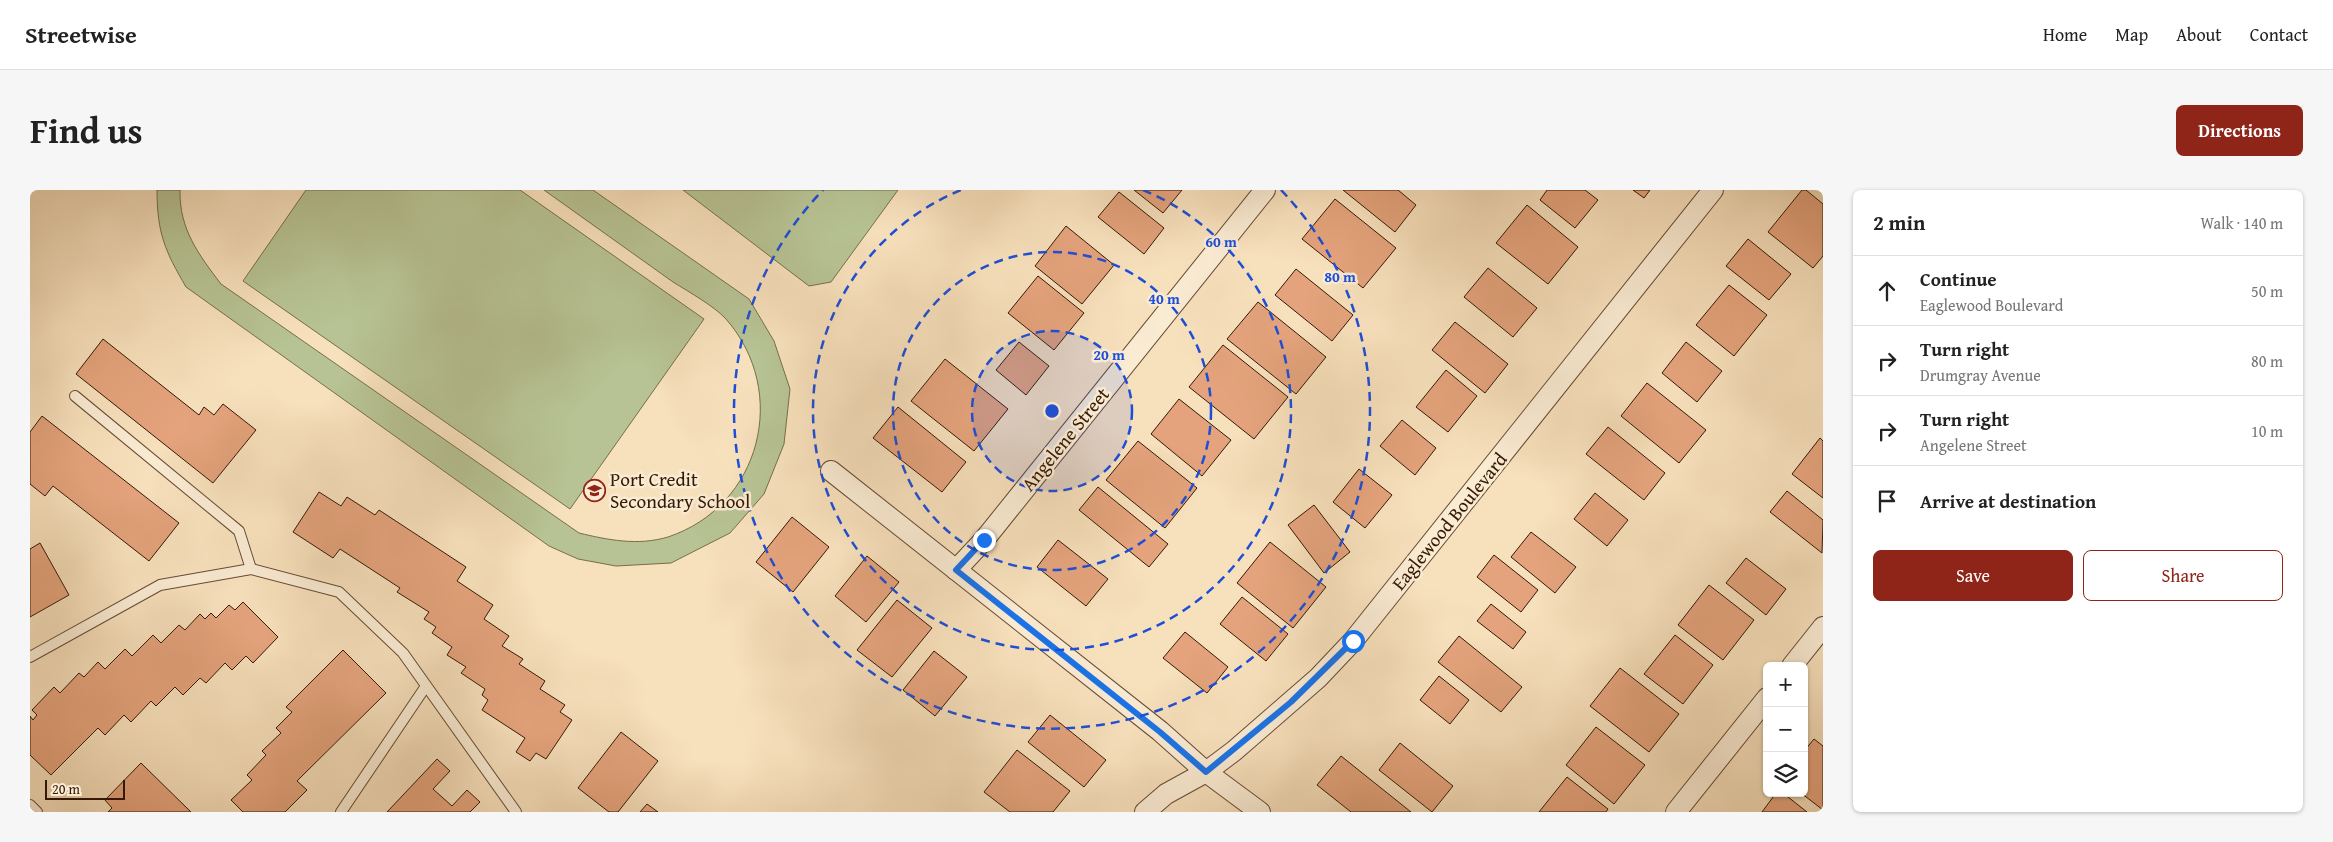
<!DOCTYPE html>
<meta charset="utf-8">
<style>
body{margin:0;font-family:"Gentium Book Plus",serif;background:#f6f6f6;color:#222}
.controls{position:absolute;right:15px;bottom:15px;display:grid;overflow:hidden;border-radius:8px;box-shadow:0 1px 4px #0004}
.controls button{width:45px;height:45px;display:grid;place-items:center;padding:0;border:0;border-bottom:1px solid #e0e0e0;background:#fff;color:#222;font:25px sans-serif}
.scale{position:absolute;left:15px;bottom:12px;width:80px;box-sizing:border-box;padding-left:5px;border:2px solid #351905;border-top:0;font-size:14px;line-height:18px;white-space:nowrap;color:#351905;-webkit-text-stroke:4px #faebd3;paint-order:stroke}
.stop{position:absolute;width:15px;height:15px;margin:-11px;border:4px solid #1a73e8;border-radius:50%;background:#fff}
.stop.end{background:#1a73e8;border-color:#fff;box-shadow:0 1px 5px #0008}
.list{margin:0;padding:0;list-style:none}
h2{display:flex;justify-content:space-between;align-items:center;height:65px;margin:0;padding:0 20px;font-size:21px}
h2 small{font-size:16px;font-weight:400;color:#767676}
.list li{display:grid;grid-template-columns:32px 1fr auto;gap:15px;align-items:center;box-sizing:border-box;height:70px;padding:0 20px;border-top:1px solid #e0e0e0}
.list b{display:block;font-size:19px;white-space:nowrap}
.list p{margin:0;font-size:16px;white-space:nowrap;color:#767676}
.list em{font-size:16px;font-style:normal;color:#767676}
.actions{display:flex;gap:10px;padding:15px 20px}
.actions a{flex:1;padding:11px 0;border:1px solid #8f2418;border-radius:8px;text-align:center;font-size:18px;color:#8f2418}
.actions .main{background:#8f2418;color:#fff}
.icon{flex:none;width:28px;height:28px;fill:none;stroke:currentColor;stroke-width:2;stroke-linecap:round;stroke-linejoin:round}
.map{position:relative;flex:none;width:1793px;height:622px;overflow:hidden;border-radius:8px}
header{display:flex;align-items:center;gap:30px;box-sizing:border-box;height:70px;padding:0 25px;background:#fff;border-bottom:1px solid #e0e0e0}
header strong{font-size:24px}
nav{display:flex;gap:28px;margin-inline-start:auto;font-size:18px}
.intro{display:flex;align-items:center;justify-content:space-between;box-sizing:border-box;height:120px;padding:0 30px}
h1{margin:0;font-size:35px}
.button{padding:12px 22px;border-radius:8px;background:#8f2418;color:#fff;font-size:18px;font-weight:700}
main{display:flex;gap:30px;padding:0 30px}
aside{flex:1;background:#fff;border-radius:8px;box-shadow:0 1px 4px #0004}
.map>svg:first-child{display:block}
.green{fill:#b7c394;stroke:#766e4c}
.building{fill:#e4a37c;stroke:#351905}
.lines{fill:none;stroke-linecap:round;stroke-linejoin:round}
.lane-casing{stroke:#664b33;stroke-width:12}
.street-casing{stroke:#664b33;stroke-width:22}
.lane{stroke:#faebd3;stroke-width:10}
.street{stroke:#faebd3;stroke-width:20}
.route{stroke:#1a73e8;stroke-width:6}
.ring{fill:none;stroke:#1d4ed8;stroke-width:2.5;stroke-dasharray:9 6}
.labels{text-anchor:middle;dominant-baseline:central;stroke-width:5;stroke-linejoin:round;paint-order:stroke}
.street-label{font-size:19px;fill:#351905;stroke:#faebd3}
.poi-label{font-size:19px;fill:#351905;stroke:#faebd3;text-anchor:start}
.centre{fill:#1d4ed8;stroke:#faebd3;stroke-width:2.5}
.ring-label{font-size:15px;text-anchor:middle;font-weight:bold;fill:#1d4ed8;stroke:#faebd3;stroke-width:5;stroke-linejoin:round;paint-order:stroke}
</style>
<header>
<strong>Streetwise</strong>
<nav><a>Home</a><a>Map</a><a>About</a><a>Contact</a></nav>
</header>
<div class="intro"><h1>Find us</h1><a class="button">Directions</a></div>
<main>
<div class="map">
<svg width="1793" height="622" viewBox="0 0 1793 622">
<rect width="100%" height="100%" fill="#f7e0bc"/>
<filter id="stains"><feTurbulence type="fractalNoise" baseFrequency=".004" numOctaves="4"/><feColorMatrix values="0 0 0 0 .2 0 0 0 0 .09 0 0 0 0 .02 0 0 0 .5 -.17"/></filter>
<radialGradient id="worn" r=".72"><stop offset=".6" stop-color="#630" stop-opacity="0"/><stop offset="1" stop-color="#630" stop-opacity=".3"/></radialGradient>
<g class="green">
<path d="M127,0H150C149,39 169,65 191,94L549,343C578,350 608,356 638,347C731,316 760,202 696,129C684,116 659,102 643,92C600,61 557,31 514,0H563L719,109L744,151L760,199L754,254L734,304L700,343L641,373L586,376L548,369L519,356L156,97C135,61 127,43 127,0Z"/>
<polygon points="276,0 490,0 674,129 540,319 213,91"/>
<polygon points="653,0 868,0 801,92 779,96"/>
</g>
<g class="building">
<polygon points="1104,0 1152,0 1133,23"/>
<polygon points="1313,0 1368,0 1386,15 1365,42"/>
<polygon points="1517,0 1555,0 1568,10 1545,38 1510,10"/>
<polygon points="1603,0 1620,0 1614,8"/>
<polygon points="1772,0 1776,0 1793,14 1793,66 1783,78 1738,42"/>
<polygon points="1089,2 1134,38 1114,64 1068,27"/>
<polygon points="1305,9 1366,58 1333,98 1272,49"/>
<polygon points="1497,15 1548,57 1518,94 1466,53"/>
<polygon points="1036,36 1084,75 1052,114 1005,76"/>
<polygon points="1718,49 1761,84 1739,110 1696,76"/>
<polygon points="1458,78 1507,118 1483,147 1434,107"/>
<polygon points="1266,79 1323,125 1302,151 1245,105"/>
<polygon points="1008,86 1054,123 1024,160 978,123"/>
<polygon points="1699,95 1737,125 1704,166 1666,135"/>
<polygon points="1228,112 1296,167 1266,204 1197,149"/>
<polygon points="1425,132 1478,174 1455,203 1402,160"/>
<polygon points="73,149 169,225 174,217 184,225 193,214 226,240 183,293 46,184"/>
<polygon points="989,152 1019,176 996,205 966,180"/>
<polygon points="1656,152 1692,181 1667,212 1632,183"/>
<polygon points="1193,155 1258,207 1224,249 1159,197"/>
<polygon points="915,169 978,219 944,261 881,211"/>
<polygon points="1416,180 1447,206 1418,242 1386,217"/>
<polygon points="1617,193 1676,240 1649,273 1591,226"/>
<polygon points="1149,209 1201,250 1172,286 1121,244"/>
<polygon points="868,217 936,272 912,302 843,248"/>
<polygon points="12,226 149,333 119,371 23,296 15,306 0,294 0,242"/>
<polygon points="1372,230 1406,258 1385,285 1350,256"/>
<polygon points="1578,237 1635,283 1614,310 1556,264"/>
<polygon points="1790,248 1793,251 1793,308 1762,284"/>
<polygon points="1108,251 1167,298 1135,338 1076,290"/>
<polygon points="1329,279 1362,305 1335,338 1303,312"/>
<polygon points="1068,297 1138,354 1119,377 1049,320"/>
<polygon points="1757,301 1793,330 1792,363 1740,322"/>
<polygon points="289,302 311,316 317,307 345,325 349,320 436,377 427,391 463,415 454,429 479,446 472,456 493,469 489,474 515,491 510,499 535,515 530,522 542,530 516,569 506,563 500,571 486,562 495,548 452,520 458,510 452,505 455,499 431,483 436,477 417,465 422,457 402,443 406,437 394,429 399,422 367,402 370,398 310,359 303,368 263,342"/>
<polygon points="1565,303 1598,330 1577,356 1544,329"/>
<polygon points="1284,315 1320,362 1294,383 1258,335"/>
<polygon points="762,327 799,357 763,402 726,372"/>
<polygon points="1501,342 1546,377 1525,403 1481,367"/>
<polygon points="1028,350 1078,389 1056,416 1007,377"/>
<polygon points="1240,352 1296,397 1263,438 1207,393"/>
<polygon points="10,353 39,405 0,427 0,359"/>
<polygon points="1464,365 1508,400 1491,422 1447,387"/>
<polygon points="837,366 869,392 836,432 805,406"/>
<polygon points="1716,368 1756,399 1736,425 1696,393"/>
<polygon points="1679,395 1724,430 1693,470 1648,435"/>
<polygon points="1212,407 1258,444 1236,471 1190,434"/>
<polygon points="867,410 902,438 862,487 827,460"/>
<polygon points="213,412 248,447 223,473 216,466 202,480 195,473 176,493 170,488 153,505 145,497 126,516 121,511 101,532 94,525 75,545 68,538 21,585 0,565 0,526 3,530 7,525 2,520 24,497 30,503 49,483 54,487 68,472 75,479 95,459 102,466 123,445 131,453 149,435 155,440 170,424 175,429 181,423 186,428 199,415 205,420"/>
<polygon points="1461,414 1496,442 1483,459 1447,431"/>
<polygon points="1155,442 1198,477 1177,503 1133,468"/>
<polygon points="1645,445 1683,475 1653,514 1614,484"/>
<polygon points="1429,446 1492,497 1471,522 1408,472"/>
<polygon points="313,460 356,503 267,591 277,600 255,622 213,622 201,610 222,590 217,585 236,565 232,561 251,543 246,538 262,522 256,517"/>
<polygon points="904,461 937,487 905,526 873,500"/>
<polygon points="1590,478 1649,524 1619,562 1560,516"/>
<polygon points="1409,486 1439,510 1420,534 1390,510"/>
<polygon points="1020,525 1076,570 1054,597 998,552"/>
<polygon points="1566,537 1615,575 1584,614 1536,575"/>
<polygon points="591,542 628,571 588,622 579,622 548,598"/>
<polygon points="1784,549 1793,556 1793,620 1771,603 1774,603 1774,561"/>
<polygon points="1370,553 1423,596 1402,622 1349,580"/>
<polygon points="987,560 1040,601 1023,622 980,622 954,602"/>
<polygon points="1311,566 1381,622 1321,622 1287,595"/>
<polygon points="407,569 420,581 403,599 422,616 437,600 450,612 440,622 357,622"/>
<polygon points="111,573 161,622 78,622 82,618 75,610"/>
<polygon points="1537,587 1578,619 1576,622 1509,622"/>
<polygon points="1746,603 1753,603 1777,622 1732,622"/>
<polygon points="617,614 628,622 610,622"/>
</g>
<g class="lines">
<defs>
<g id="lane">
<polyline points="45,206 209,341 221,379"/>
<polyline points="0,467 130,395 221,379 309,402 373,463 486,622"/>
<polyline points="0,615 7,622"/>
<polyline points="311,622 396,496"/>
</g>
<g id="street">
<polyline points="801,281 1130,541 1176,582 1230,622"/>
<polyline points="926,380 954,350 1235,0"/>
<polyline points="1762,476 1793,437"/>
<polyline points="1115,622 1136,604 1176,582 1204,561 1288,488 1323,451 1683,0"/>
<polyline points="1646,622 1737,508"/>
</g>
</defs>
<use href="#lane" class="lane-casing"/>
<use href="#street" class="street-casing"/>
<use href="#lane" class="lane"/>
<use href="#street" class="street"/>
</g>
<g class="lines">
<polyline class="route" points="954,350 926,380 1130,542 1176,582 1261,512 1323,451"/>
</g>
<circle cx="1022" cy="221" r="80" fill="#1d4ed8" fill-opacity=".12"/>
<g class="ring">
<circle cx="1022" cy="221" r="80"/>
<circle cx="1022" cy="221" r="159"/>
<path d="M1113 0A239 239 0 1 1 931 0"/>
<path d="M1251 0A318 318 0 1 1 793 0"/>
</g>
<defs>
<symbol id="school-ring" viewBox="-11 -11 22 22"><circle r="9.5" fill="#faebd3" stroke="#8f2418" stroke-width="1.5"/><path d="M0-5L7-2L0 1L-7-2ZM-4 1L0 2.5L4 1V4Q0 6-4 4Z" fill="#8f2418"/></symbol>
</defs>
<g fill-rule="evenodd">
<use href="#school-ring" x="552" y="288" width="25" height="25"/>
</g>
<g class="labels">
<g class="street-label">
<text transform="translate(1035 249) rotate(-51)">Angelene Street</text>
<text transform="translate(1419 331) rotate(-51)">Eaglewood Boulevard</text>
</g>
<g class="poi-label">
<text x="580" y="289">Port Credit<tspan x="580" dy="22">Secondary School</tspan></text>
</g>
</g>
<circle cx="1022" cy="221" r="8" class="centre"/>
<g class="ring-label">
<text x="1191" y="57">60 m</text>
<text x="1310" y="92">80 m</text>
<text x="1134" y="114">40 m</text>
<text x="1079" y="170">20 m</text>
</g>
<rect width="100%" height="100%" filter="url(#stains)"/>
<rect width="100%" height="100%" fill="url(#worn)"/>
</svg>
<div class="controls">
<button>+</button>
<button>−</button>
<button><svg class="icon" aria-label="layers" viewBox="0 0 24 24"><path d="M12 4l9 5-9 5-9-5zM3 14l9 5 9-5"/></svg></button>
</div>
<div class="scale">20 m</div>
<div class="stop" style="left:1323px;top:451px"></div>
<div class="stop end" style="left:954px;top:350px"></div>
</div>
<aside>
<h2>2 min<small>Walk · 140 m</small></h2>
<ul class="list">
<li><svg class="icon" aria-label="ahead" viewBox="0 0 24 24"><path d="M12 20V5M6 11l6-6 6 6"/></svg><div><b>Continue</b><p>Eaglewood Boulevard</p></div><em>50 m</em></li>
<li><svg class="icon" aria-label="right" viewBox="0 0 24 24"><path d="M7 20v-9h11M14 6l5 5-5 5"/></svg><div><b>Turn right</b><p>Drumgray Avenue</p></div><em>80 m</em></li>
<li><svg class="icon" aria-label="right" viewBox="0 0 24 24"><path d="M7 20v-9h11M14 6l5 5-5 5"/></svg><div><b>Turn right</b><p>Angelene Street</p></div><em>10 m</em></li>
<li><svg class="icon" aria-label="arrive" viewBox="0 0 24 24"><path d="M6 21V4h12l-3 4 3 4H6"/></svg><div><b>Arrive at destination</b></div></li>
</ul>
<div class="actions"><a class="main">Save</a><a>Share</a></div>
</aside>
</main>
